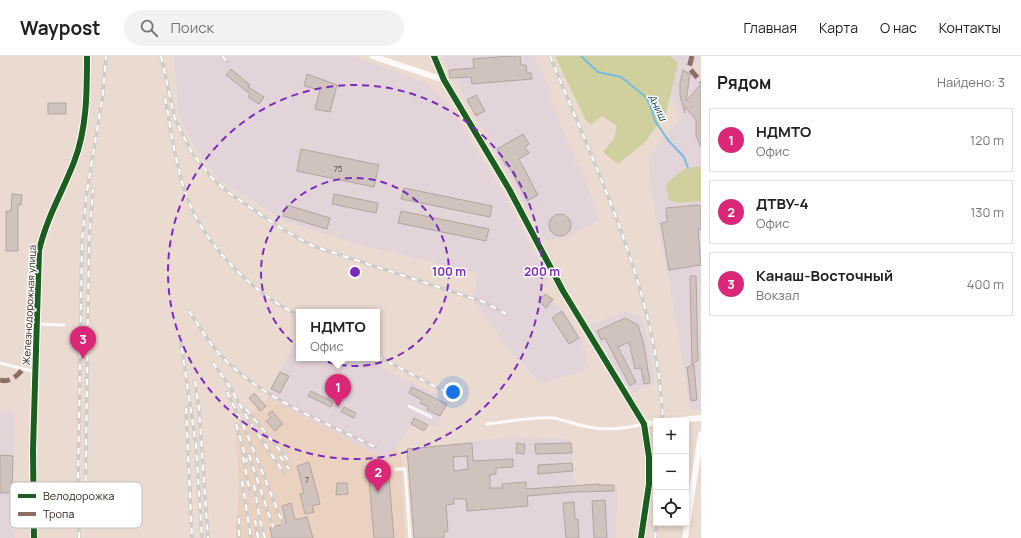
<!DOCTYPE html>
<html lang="ru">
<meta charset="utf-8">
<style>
body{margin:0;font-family:Manrope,sans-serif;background:#f2f2f2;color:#202124}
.controls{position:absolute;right:12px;bottom:12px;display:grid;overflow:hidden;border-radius:0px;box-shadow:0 2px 6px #0003}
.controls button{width:36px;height:36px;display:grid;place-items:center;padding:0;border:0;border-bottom:1px solid #e0e0e0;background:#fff;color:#202124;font:20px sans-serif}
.you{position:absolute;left:453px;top:336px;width:14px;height:14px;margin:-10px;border:3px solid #fff;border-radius:50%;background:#1a73e8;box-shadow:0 0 0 6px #1a73e833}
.badge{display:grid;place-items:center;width:26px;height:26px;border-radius:50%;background:#db2777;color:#fff;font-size:13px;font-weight:700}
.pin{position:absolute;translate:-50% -33px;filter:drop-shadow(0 1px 2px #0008)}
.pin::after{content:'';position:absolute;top:21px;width:14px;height:12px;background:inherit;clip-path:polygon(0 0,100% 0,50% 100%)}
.popup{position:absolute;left:296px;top:253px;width:84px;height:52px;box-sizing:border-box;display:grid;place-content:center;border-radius:0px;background:#fff;filter:drop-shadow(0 1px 3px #0005);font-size:13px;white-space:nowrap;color:#757577}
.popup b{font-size:15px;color:#202124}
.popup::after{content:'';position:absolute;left:50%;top:100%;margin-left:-8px;border:8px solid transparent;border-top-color:#fff}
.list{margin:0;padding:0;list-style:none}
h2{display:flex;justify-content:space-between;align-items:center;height:52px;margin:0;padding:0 16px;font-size:17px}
h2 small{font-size:13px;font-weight:400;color:#757577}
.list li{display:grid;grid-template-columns:26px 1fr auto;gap:12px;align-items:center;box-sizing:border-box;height:64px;margin:0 8px 8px;padding:0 8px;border:1px solid #e0e0e0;border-radius:0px}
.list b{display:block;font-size:15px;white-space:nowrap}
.list p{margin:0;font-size:13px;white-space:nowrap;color:#757577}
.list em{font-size:13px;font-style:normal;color:#757577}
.icon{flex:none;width:22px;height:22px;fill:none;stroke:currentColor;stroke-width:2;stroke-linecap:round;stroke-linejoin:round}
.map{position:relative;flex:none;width:701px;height:482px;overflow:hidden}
header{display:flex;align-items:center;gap:24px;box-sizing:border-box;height:56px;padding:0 20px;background:#fff;border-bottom:1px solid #e0e0e0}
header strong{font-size:19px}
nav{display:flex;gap:22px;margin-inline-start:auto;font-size:14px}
.search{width:280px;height:36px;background:#f2f2f2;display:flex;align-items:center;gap:10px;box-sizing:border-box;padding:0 14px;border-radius:22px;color:#757577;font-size:15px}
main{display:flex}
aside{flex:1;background:#fff}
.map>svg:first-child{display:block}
.built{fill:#ebd1c0}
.industrial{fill:#e3d4d9}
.green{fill:#d0d09e}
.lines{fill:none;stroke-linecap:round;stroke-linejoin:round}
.stream{stroke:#76bddf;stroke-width:2}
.building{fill:#d0c2bc;stroke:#b2a59f;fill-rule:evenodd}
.service{stroke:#fcf9f8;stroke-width:3}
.minor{stroke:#fcf9f8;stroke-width:6}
.tertiary{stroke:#fcf9f8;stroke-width:7}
.rail-casing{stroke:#d0ccc9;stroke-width:3.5}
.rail{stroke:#fff;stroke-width:2;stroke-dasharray:6;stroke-linecap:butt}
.quiet{stroke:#8d6e63;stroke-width:5;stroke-dasharray:10 5;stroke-linecap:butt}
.cycleway-casing{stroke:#fff;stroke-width:8}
.cycleway{stroke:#1b5e20;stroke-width:6}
.ring{fill:none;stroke:#7b2cbf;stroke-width:2;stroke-dasharray:7 5}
.labels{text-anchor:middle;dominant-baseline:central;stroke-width:3;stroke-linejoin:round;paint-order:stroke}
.number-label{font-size:8px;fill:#5a4f48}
.street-label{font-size:10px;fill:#2f251e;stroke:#fff}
.water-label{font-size:11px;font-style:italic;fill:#05364c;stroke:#fff}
.key{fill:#fff;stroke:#c1bebc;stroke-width:1}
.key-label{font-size:11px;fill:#2f251e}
.centre{fill:#7b2cbf;stroke:#fff;stroke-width:2}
.ring-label{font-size:12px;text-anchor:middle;font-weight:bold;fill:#7b2cbf;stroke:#fff;stroke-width:3;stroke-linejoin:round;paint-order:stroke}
</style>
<header>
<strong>Waypost</strong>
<div class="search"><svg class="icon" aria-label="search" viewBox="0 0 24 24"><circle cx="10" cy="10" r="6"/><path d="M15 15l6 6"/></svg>Поиск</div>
<nav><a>Главная</a><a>Карта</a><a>О нас</a><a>Контакты</a></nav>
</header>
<main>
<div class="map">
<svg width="701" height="482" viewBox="0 0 701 482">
<rect width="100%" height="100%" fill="#eadad0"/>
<polygon class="built" points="268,341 386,403 394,392 401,397 405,482 235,482 239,429 235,369 264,348"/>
<g class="industrial">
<polygon points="174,0 353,0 426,27 450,50 506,142 548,225 542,235 563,255 581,281 589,313 541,328 507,291 474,246 477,217 357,188 282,164 218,123 193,89 179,58"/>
<polygon points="442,0 535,0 552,37 549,40 573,96 576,110 580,109 599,163 566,182 544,184 454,22 450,22 449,14"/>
<polygon points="640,0 701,0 693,11 701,19 701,353 690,353 671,234 652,140 648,101 681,61 676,49"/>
<polygon points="624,255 641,261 650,291 655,328 632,337 589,270"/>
<polygon points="299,278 299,302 363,302 448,345 435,372 414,362 409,372 386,404 268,341"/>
<polygon points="0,355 14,355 13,453 15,482 0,482"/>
<polygon points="511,381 569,383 571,387 574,429 599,428 599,429 617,429 616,482 414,482 407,393"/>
</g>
<g class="green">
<polygon points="555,0 670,0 678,7 666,58 645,86 618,108 603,96 614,83 617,70 602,60 591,69 585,63"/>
<polygon points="701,110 701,145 676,147 669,144 666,128 684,113"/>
</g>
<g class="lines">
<polyline class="stream" points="581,0 598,16 621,21 646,41 652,54 655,65 668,84 684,101 688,112"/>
</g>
<g class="building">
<polygon points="510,0 520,0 521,9 526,9 527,17 531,17 532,23 472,28 471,21 450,22 449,14 474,12 473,3"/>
<polygon points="231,13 250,29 248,31 264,41 259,48 248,41 250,38 226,19"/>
<polygon points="683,14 690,18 686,45 701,28 701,91 696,80 696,64 685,51 685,57 680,40 680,26"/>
<polygon points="307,18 337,29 330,56 315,53 320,34 304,30"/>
<polygon points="476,39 485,55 476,60 467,44"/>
<rect x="48" y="47" width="18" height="11"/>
<polygon points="523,78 529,88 525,91 529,97 519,103 538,139 527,145 508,109 506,110 497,93"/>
<polygon points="301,93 379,109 374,131 297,115"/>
<polygon points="404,132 492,150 490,161 401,143"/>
<polygon points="12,138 22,139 21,149 18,149 18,195 6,195 6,155 11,155"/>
<polygon points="334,138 378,147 376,157 332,148"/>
<polygon points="287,149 330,162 327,173 283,160"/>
<polygon points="697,149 701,150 701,173 698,174 701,209 669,214 661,167 667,166 666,152"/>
<polygon points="401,155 489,173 486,185 398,167"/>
<circle cx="560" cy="169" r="11"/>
<polygon points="690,220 696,220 698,304 692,309"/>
<polygon points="545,238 553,243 546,252 539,246"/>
<polygon points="562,255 579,282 569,288 552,262"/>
<polygon points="625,262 638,269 644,289 650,327 644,328 641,312 635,313 629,286 618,291 636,326 630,330 605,282 601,284 597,275"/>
<polygon points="694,309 697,344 691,345 687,311"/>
<polygon points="280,316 289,320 280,337 271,333"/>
<polygon points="412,331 447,348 440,360 427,354 428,351 420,347 422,344 409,337"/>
<polygon points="311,335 333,346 331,351 308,340"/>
<polygon points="254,337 266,350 260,355 249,342"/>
<polygon points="344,351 356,357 354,362 341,356"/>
<polygon points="272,355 283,368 275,375 266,365 271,361 268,358"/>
<polygon points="414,362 428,369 424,375 411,368"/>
<path d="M472,387L473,405L513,403V411L496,412V418L490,419V432H502V428L526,426V433L599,428V429H614V435L574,436L527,440L528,450L467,455L466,443H453L454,448L446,449L448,475L444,476V482H414L407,393ZM467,400L468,413L454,415L453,401Z"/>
<polygon points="517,387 525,388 524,398 516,397"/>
<polygon points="571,387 572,397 536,398 535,388"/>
<polygon points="0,399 13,400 12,437 0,437"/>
<polygon points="309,406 320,448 312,450 314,456 305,458 300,438 304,437 297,410"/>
<polygon points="572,407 573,415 538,418 538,409"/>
<polygon points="389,421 394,482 374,482 369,423"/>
<polygon points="337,427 347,427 348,438 336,439"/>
<polygon points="605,444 607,482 594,482 592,445"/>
<polygon points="574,446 575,463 578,463 579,482 566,482 563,447"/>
<polygon points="291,447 295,464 307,461 313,482 272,482 270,472 286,467 282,450"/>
</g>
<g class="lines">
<g class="service">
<polyline points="37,268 64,269"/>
<polyline points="0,307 36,316"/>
<polyline points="409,350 431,361"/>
<path d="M487,368C508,366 533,360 554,362C564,364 574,368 584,370C604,375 624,373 644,368"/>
<polyline points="396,413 405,413 410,482"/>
</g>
<g class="minor">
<polyline points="372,0 444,24"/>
<polyline points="434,0 444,24 509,133 563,235 644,368 649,401 649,428 641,482"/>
<polyline points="667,365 701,362"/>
<polyline points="644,368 656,367"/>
<polyline points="685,482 701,378"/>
</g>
<path class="tertiary" d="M34,482L33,394L39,195C46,163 62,137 74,106C87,73 87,35 87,0"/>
<defs>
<g id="rail">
<polyline points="161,0 175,63 192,97 212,122 229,137 284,174 313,190 484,246 506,258"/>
<polyline points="222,0 228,6"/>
<path d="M550,0C598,118 657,236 663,365"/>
<path d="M165,42C172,79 178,130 197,163C220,204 257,238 299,260"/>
<path d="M189,255C198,268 206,283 217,295C255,340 323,365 375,391"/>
<polyline points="180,280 196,389 202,482"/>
<polyline points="377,300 459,343"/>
<polyline points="213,307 230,331 249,365 284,417"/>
<polyline points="195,325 199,353 208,482"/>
<polyline points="227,336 245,373 283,468"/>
<polyline points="186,352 192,482"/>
<polyline points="246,353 288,404"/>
<polyline points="236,368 247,406"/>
<polyline points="249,399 273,471"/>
<polyline points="280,400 289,413"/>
<polyline points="243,401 250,437"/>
<polyline points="242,425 251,482"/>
<polyline points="254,429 260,464 265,482"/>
<polyline points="85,461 89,187 93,133"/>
<polyline points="239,462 239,482"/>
<polyline points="255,464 258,482"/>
<polyline points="79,482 78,426 82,186 86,141 103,38 106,0"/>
<polyline points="655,482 657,467"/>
</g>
</defs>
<use href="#rail" class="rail-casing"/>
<use href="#rail" class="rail"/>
<g class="quiet">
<polyline points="692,0 689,12 701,26"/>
<path d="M0,324C10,327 17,320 23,313"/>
</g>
<defs>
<g id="cycleway">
<polyline points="434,0 444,24 509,133 563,235 644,368 649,401 649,428 641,482"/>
<path d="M34,482L33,394L39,195C46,163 62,137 74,106C87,73 87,35 87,0"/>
</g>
</defs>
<use href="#cycleway" class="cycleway-casing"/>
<use href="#cycleway" class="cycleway"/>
</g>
<g class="ring">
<circle cx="355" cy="216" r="94"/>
<circle cx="355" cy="216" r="187"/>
</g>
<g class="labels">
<g class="number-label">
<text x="338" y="112">75</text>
<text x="307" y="423">7</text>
</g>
<g class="street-label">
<text transform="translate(29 249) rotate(-87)">Железнодорожная улица</text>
</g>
<g class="water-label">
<text transform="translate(658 51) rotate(62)">Аниш</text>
</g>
</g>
<rect x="10" y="426" width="132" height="46" rx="6" class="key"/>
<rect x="18" y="438" width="18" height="4" fill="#1b5e20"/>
<rect x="18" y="456" width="18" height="4" fill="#8d6e63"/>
<g class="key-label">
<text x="43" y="444">Велодорожка</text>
<text x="43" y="462">Тропа</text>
</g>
<circle cx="355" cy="216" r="6" class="centre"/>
<g class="ring-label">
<text x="449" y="220">100 m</text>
<text x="542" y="220">200 m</text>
</g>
</svg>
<div class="controls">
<button>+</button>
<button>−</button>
<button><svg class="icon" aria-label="locate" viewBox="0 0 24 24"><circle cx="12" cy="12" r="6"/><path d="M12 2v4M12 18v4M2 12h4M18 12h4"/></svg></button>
</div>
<div class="you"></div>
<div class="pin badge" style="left:338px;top:351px">1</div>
<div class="popup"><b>НДМТО</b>Офис</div>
<div class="pin badge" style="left:378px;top:436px">2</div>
<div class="pin badge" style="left:83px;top:303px">3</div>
</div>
<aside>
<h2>Рядом<small>Найдено: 3</small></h2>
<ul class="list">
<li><span class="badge">1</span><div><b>НДМТО</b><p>Офис</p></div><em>120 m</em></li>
<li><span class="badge">2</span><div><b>ДТВУ-4</b><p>Офис</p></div><em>130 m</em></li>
<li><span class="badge">3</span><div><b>Канаш-Восточный</b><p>Вокзал</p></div><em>400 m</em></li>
</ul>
</aside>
</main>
